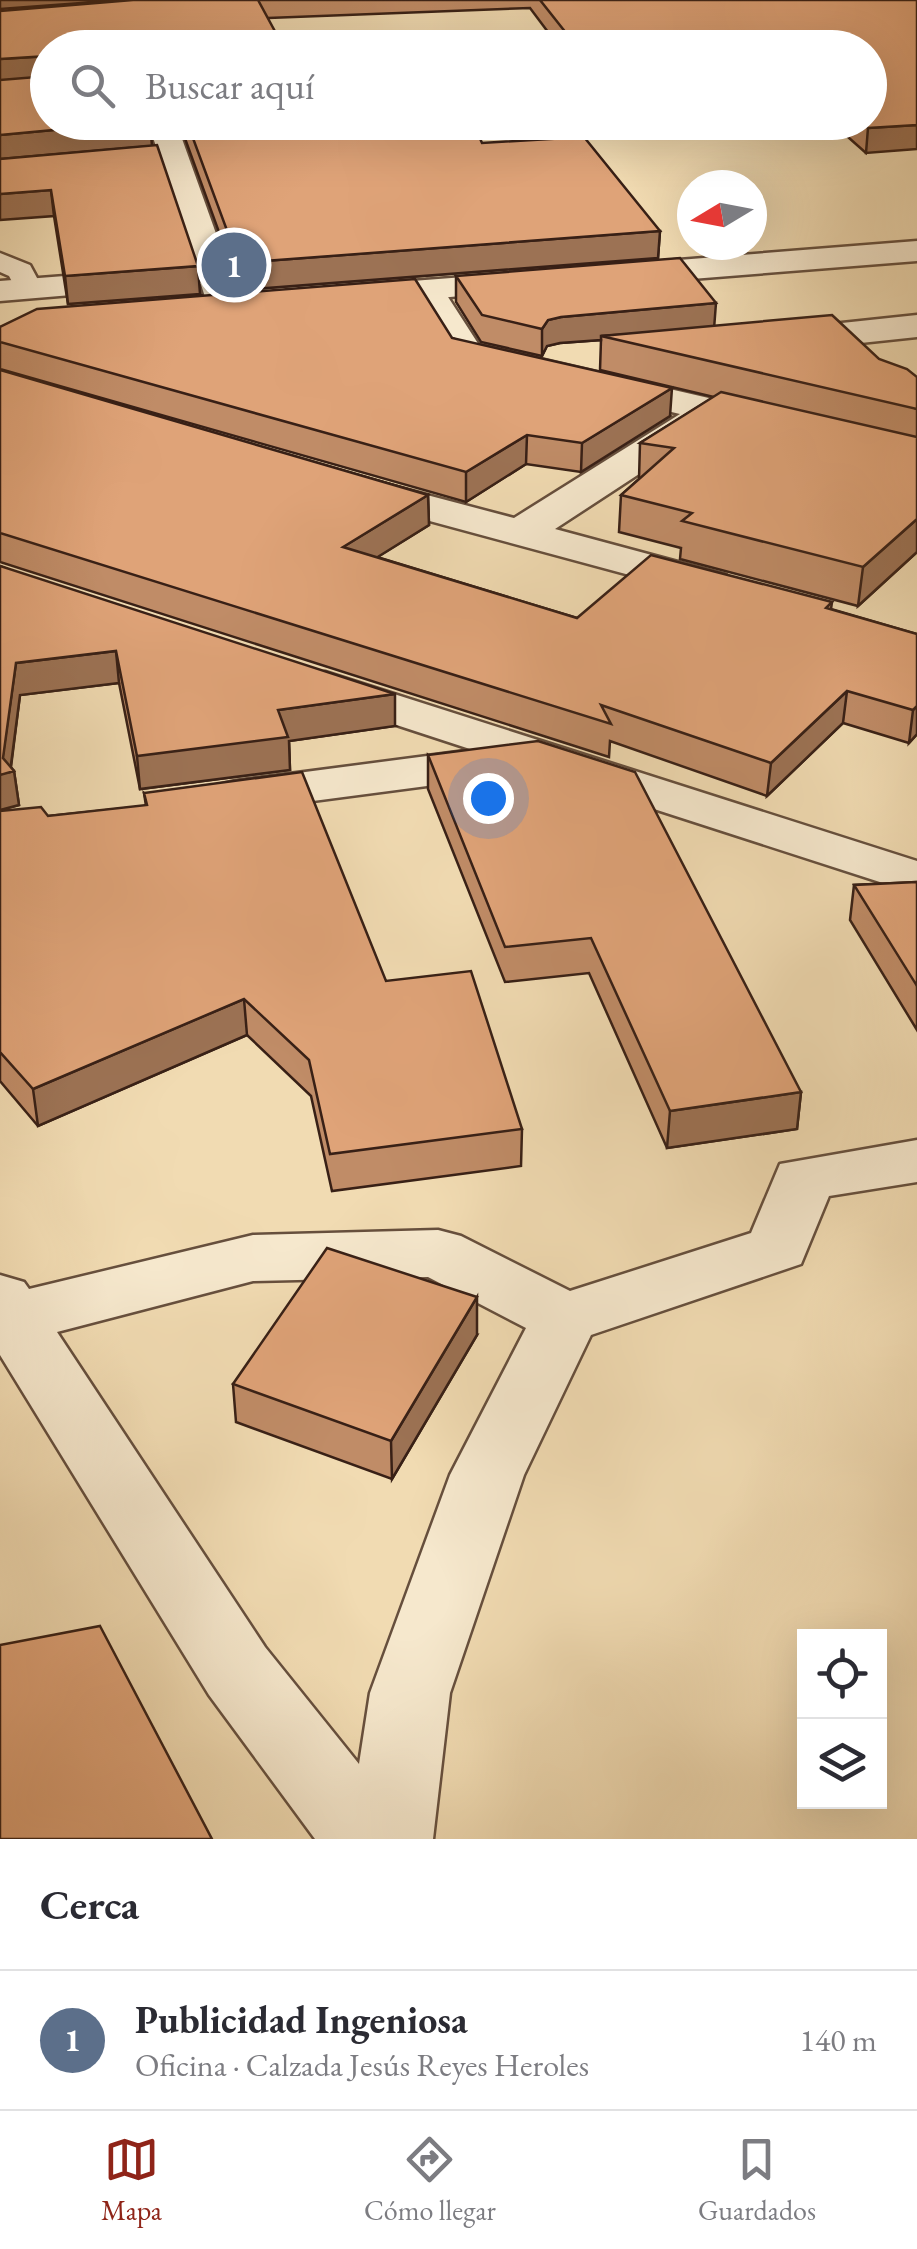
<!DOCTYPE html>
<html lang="es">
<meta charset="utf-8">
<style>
body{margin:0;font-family:"EB Garamond",serif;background:#f7f7f7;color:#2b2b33}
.controls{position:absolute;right:30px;bottom:30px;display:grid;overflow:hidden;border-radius:0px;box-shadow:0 10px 40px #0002}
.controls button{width:90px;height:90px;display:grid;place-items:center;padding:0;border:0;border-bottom:2px solid #e1e1e2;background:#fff;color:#2b2b33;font:50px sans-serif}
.compass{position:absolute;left:677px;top:170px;width:90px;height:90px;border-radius:50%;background:#fff;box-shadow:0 10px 40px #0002;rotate:260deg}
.you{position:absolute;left:488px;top:798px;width:35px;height:35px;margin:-25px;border:8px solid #fff;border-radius:50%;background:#1a73e8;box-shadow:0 0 0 15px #1a73e833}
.badge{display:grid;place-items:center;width:65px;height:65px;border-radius:50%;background:#8f2418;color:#fff;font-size:32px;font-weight:700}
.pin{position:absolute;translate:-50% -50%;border:5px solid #fff;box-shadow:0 2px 10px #0006}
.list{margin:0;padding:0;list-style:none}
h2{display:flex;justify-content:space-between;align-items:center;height:130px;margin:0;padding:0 40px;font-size:42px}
h2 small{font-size:32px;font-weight:400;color:#7c7c81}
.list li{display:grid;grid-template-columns:65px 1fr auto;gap:30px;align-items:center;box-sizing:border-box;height:140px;padding:0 40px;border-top:2px solid #e1e1e2}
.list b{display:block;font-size:38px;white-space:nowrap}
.list p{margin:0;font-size:32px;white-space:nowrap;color:#7c7c81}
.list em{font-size:32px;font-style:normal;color:#7c7c81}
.icon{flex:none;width:55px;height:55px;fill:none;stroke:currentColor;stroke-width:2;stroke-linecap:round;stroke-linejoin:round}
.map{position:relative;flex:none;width:917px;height:1839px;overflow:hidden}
.search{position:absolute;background:#fff;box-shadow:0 10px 40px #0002;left:30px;right:30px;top:30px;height:110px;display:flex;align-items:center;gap:25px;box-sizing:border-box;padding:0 35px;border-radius:55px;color:#7c7c81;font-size:38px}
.sheet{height:270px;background:#fff}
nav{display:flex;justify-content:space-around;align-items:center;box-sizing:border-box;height:140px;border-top:2px solid #e1e1e2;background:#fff;font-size:28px;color:#7c7c81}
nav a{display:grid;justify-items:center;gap:5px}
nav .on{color:#8f2418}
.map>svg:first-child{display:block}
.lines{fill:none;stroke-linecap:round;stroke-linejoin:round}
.service-casing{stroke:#664f3d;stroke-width:5}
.minor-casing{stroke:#664f3d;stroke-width:5}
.tertiary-casing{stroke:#664f3d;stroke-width:5}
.service{fill:#f6e8cd;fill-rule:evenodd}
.minor{fill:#f6e8cd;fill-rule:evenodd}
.tertiary{fill:#f6e8cd;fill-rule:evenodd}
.wall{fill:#c08c67;stroke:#382016;stroke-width:2.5}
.shaded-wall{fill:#9c7254;stroke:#382016;stroke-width:2.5}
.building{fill:#dfa378;stroke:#382016;stroke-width:2.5}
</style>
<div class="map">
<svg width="917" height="1839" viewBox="0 0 917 1839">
<rect width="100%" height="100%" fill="#f1dbb2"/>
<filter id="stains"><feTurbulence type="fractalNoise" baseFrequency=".002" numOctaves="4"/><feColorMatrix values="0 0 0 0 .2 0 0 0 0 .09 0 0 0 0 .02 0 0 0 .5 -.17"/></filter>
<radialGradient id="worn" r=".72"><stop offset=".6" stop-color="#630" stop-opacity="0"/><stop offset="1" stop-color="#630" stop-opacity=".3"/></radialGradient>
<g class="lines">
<defs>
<polygon id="service" points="0,253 30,265 43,289 39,295 19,295 9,276 0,272"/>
<g id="minor">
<polygon points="148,122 176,122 242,306 237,313 225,316 213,313 208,306"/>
<polygon points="427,280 439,283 479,345 917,446 917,470 717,423 555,529 726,575 733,584 726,593 711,597 341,497 335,488 341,479 355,476 514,518 680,414 453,361 410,290 415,283"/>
<polygon points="917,315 917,337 776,352 763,349 758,341 763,333 776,330"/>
<polygon points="325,672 917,861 917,894 524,767 521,772 503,776 236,811 218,807 211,796 218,785 236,781 473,750 308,696 301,686 308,676"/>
<path d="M917,1140V1182L829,1196L801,1264L591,1335L524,1475L450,1693L433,1839H315L209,1695L0,1355V1275L24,1282L29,1289L253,1235L438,1230L461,1236L570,1291L751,1233L780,1164ZM428,1277L526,1328L450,1475L370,1693L359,1764L265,1647L57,1332L253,1281Z"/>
</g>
<g id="tertiary">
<polygon points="917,241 917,261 616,285 604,282 599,275 604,268 616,265"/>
<polygon points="310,257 322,260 327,267 322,274 0,301 0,281"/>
<polygon points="530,272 542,275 547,282 542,289 347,306 335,303 330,296 335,289 347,286"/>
</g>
</defs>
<use href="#service" class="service-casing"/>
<use href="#minor" class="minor-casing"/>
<use href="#tertiary" class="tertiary-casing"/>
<use href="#service" class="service"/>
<use href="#minor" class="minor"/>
<use href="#tertiary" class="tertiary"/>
</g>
<g class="wall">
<polygon points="133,0 917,0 866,153 831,122 870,122 870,48 560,48 530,8 268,18 48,48"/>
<polygon points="179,122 398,122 482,143 660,231 658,258 240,290"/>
<polygon points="0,159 200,294 68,304 54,216"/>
<polygon points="456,276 714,326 917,409 917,552 858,606 680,559 681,548 619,532 621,495 639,479 640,443 714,397 600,370 601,340 560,343 547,346 542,356 481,342 456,302"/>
<polygon points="0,327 452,338 670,416 581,472 526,464 466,502 0,369"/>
<polygon points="0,370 428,495 429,525 377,557 577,618 832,602 831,609 917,634 917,734 909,743 843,723 767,796 610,741 609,757 0,562"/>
<polygon points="0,566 395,726 289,741 290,770 140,789 119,683 20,695 11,767 14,771 19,805 0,810"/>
<polygon points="428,755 801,1092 797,1129 667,1148 589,973 505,982 428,789"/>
<polygon points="144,793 386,981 522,1129 521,1166 332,1191 311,1096 247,1035 38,1126 0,1081 0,811 48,816 146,806"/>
<polygon points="917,882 917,1030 850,920 854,885"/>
<polygon points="477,1335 392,1479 236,1422 233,1384"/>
</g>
<g class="shaded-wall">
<polygon points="0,0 122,0 0,9"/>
<polygon points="48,56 48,78 0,82 0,59"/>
<polygon points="139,122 150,122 152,146 0,159 0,135"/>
<polygon points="917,125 917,149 866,153 868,128"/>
<polygon points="51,190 54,216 0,220 0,194"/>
<polygon points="660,231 658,258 240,290 239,263"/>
<polygon points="198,266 200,294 68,304 65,276"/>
<polygon points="716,303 714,329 601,336 601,340 560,343 547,346 542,356 542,329 548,320 561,317"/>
<polygon points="672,388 670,416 581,472 582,443"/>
<polygon points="527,435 526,464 466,502 466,472"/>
<polygon points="428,495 429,525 344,578 343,547"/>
<polygon points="917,519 917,552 858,606 863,567"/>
<polygon points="116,651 119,683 20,695 10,772 14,771 19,805 0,810 0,775 16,663"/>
<polygon points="847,691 843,723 767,796 771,763"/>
<polygon points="395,694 395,726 289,741 290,770 140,789 137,756 278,710"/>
<polygon points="917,706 917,734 909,743 913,710"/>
<polygon points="244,999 247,1035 38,1126 33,1089"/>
<polygon points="801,1092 797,1129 667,1148 670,1111"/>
<polygon points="477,1297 477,1335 392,1479 391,1441"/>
</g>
<g class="building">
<polygon points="133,0 258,0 284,48 48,48 48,56 0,59 0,11"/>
<polygon points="540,0 917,0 917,125 868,128 861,122 870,122 870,48 578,48"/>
<polygon points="48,76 48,122 139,122 0,135 0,80"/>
<polygon points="187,122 398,122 478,134 482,143 584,137 660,231 239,263"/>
<polygon points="157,145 198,266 65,276 51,190 0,194 0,159"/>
<polygon points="680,258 716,303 561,317 548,320 542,329 482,315 456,276"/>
<polygon points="415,279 452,338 672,388 582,443 527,435 466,472 0,342 0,327 37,309"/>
<polygon points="832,315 879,359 907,369 917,377 917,409 601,336"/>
<polygon points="0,370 428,495 343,547 577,618 651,555 832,602 826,608 917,634 917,706 913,710 847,691 771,763 601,705 611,724 0,533"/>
<polygon points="721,392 917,437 917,519 863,567 682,521 692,513 621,495 674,448 640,443"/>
<polygon points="0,566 395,694 278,710 288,737 137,756 116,651 16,663 3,758 14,771 0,775"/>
<polygon points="538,741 635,772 801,1092 670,1111 591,938 505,947 428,755"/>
<polygon points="302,772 386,981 471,971 522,1129 330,1154 309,1060 244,999 33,1089 0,1052 0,811 41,807 48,816 147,805 144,793"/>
<polygon points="917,882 917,986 854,885"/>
<polygon points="327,1248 477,1297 391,1441 233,1384"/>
<polygon points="100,1626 212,1839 0,1839 0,1645"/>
</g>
<rect width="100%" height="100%" filter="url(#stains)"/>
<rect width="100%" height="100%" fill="url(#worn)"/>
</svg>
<div class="controls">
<button><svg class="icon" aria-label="locate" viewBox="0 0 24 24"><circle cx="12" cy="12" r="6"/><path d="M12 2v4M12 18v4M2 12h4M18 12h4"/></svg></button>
<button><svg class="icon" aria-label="layers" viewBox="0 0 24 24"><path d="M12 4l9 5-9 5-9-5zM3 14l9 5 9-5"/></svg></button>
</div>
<svg class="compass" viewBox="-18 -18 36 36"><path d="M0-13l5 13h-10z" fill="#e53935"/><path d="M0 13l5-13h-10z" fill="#7c7c81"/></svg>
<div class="you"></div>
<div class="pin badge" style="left:234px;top:265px;background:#5c6f8a">1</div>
<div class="search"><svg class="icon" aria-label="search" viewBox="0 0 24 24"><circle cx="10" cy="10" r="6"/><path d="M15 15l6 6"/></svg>Buscar aquí</div>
</div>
<section class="sheet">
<h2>Cerca<small></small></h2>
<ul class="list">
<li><span class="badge" style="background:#5c6f8a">1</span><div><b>Publicidad Ingeniosa</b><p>Oficina · Calzada Jesús Reyes Heroles</p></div><em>140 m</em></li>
</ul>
</section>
<nav>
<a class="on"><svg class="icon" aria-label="map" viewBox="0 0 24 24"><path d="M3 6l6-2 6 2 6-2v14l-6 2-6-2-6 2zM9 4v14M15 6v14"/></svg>Mapa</a>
<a><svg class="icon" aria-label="directions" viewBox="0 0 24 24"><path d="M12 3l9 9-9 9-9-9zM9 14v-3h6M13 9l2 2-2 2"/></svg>Cómo llegar</a>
<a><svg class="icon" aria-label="saved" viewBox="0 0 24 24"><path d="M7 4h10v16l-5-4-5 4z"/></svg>Guardados</a>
</nav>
